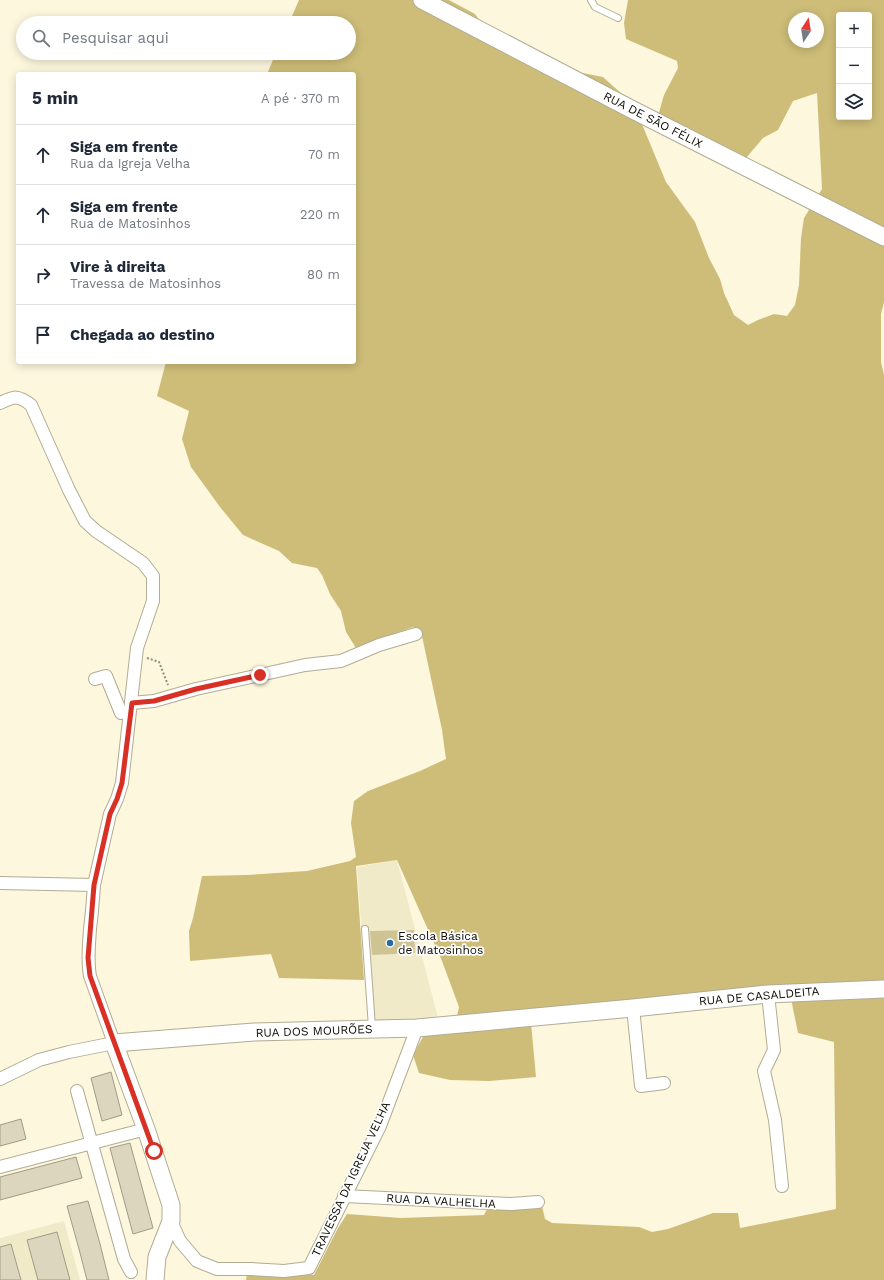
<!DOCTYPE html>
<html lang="pt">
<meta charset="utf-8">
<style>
body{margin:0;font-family:"Work Sans",sans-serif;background:#f2f2f3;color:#1f2937}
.controls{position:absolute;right:12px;top:12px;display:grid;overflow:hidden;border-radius:4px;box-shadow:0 2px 10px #0003}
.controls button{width:36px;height:36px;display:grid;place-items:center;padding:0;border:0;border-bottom:1px solid #e0e1e3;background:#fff;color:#1f2937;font:20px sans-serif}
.compass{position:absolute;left:788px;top:12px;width:36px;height:36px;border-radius:50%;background:#fff;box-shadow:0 2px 10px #0003;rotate:12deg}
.stop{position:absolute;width:12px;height:12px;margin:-9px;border:3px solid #d93025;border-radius:50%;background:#fff}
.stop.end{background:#d93025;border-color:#fff;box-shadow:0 1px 4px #0008}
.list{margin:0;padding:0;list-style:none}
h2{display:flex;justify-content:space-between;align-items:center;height:52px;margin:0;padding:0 16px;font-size:17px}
h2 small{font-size:13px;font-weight:400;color:#747a83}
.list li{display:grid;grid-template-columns:26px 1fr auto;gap:12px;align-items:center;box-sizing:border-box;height:60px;padding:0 16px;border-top:1px solid #e0e1e3}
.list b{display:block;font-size:15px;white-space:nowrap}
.list p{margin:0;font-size:13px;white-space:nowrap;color:#747a83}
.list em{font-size:13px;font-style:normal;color:#747a83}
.icon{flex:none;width:22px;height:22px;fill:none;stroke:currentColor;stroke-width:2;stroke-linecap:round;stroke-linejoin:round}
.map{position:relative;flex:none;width:884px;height:1280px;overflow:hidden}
.search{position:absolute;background:#fff;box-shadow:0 2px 10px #0003;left:16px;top:16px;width:340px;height:44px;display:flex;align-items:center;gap:10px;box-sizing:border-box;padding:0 14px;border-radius:22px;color:#747a83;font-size:15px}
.panel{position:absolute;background:#fff;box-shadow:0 2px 10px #0003;left:16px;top:72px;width:340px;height:292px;border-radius:4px}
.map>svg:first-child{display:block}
.built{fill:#f1eac9}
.green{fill:#cec393}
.forest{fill:#cebd78;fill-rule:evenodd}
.building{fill:#dcd6be;stroke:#a09b83}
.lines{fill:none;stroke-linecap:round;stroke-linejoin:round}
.lane-casing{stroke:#b1ac94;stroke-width:8}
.street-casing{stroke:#b1ac94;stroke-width:14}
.secondary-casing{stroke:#b1ac94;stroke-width:19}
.path{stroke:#8e8a79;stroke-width:2;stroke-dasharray:2 2;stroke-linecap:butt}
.lane{stroke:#fff;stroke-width:6}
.street{stroke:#fff;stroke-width:12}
.secondary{stroke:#fff;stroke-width:17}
.route{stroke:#d93025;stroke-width:5}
.poi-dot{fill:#296ba1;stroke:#fff;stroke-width:1.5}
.labels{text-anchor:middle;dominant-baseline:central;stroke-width:3.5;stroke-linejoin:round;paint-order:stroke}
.street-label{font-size:12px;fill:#0d0b04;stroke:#fff}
.poi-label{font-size:12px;fill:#0d0b04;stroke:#fff;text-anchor:start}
</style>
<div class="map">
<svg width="884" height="1280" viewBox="0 0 884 1280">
<rect width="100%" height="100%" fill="#fcf7dd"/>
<g class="built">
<polygon points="397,860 438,1018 368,1021 357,867"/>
<polygon points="64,1221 80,1280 0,1280 0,1238"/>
</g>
<polygon class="green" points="414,930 415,953 372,955 370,931"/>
<path class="forest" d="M299,0H449L475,14L487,31L552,67L603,77L634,105L666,182L695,222L709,258L720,279L724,293L734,315L748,325L758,320L774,314L787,316L795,305L799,285L801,238L804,218L822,189L817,93L793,101L778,130L763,138L746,158L658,116L664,95L678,68L677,61L626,39L624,23L628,0H884V302L881,314V362L884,375V1280H246L247,1274L273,1273L314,1275L338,1228L347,1214L401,1218L484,1215L488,1207L542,1206L545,1219L552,1223L639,1227L652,1232L668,1229L713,1213H738L740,1228L836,1209L834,1042L798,1033L788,984L592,1003L530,1012L536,1077L489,1081L450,1080L419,1073L413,1055L425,1033L457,1016L459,1007L442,961L397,860L356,866L364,980L279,978L271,954L190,961L189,931L193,918L202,876L247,875L307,871L350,861L356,857L351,823L354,801L368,791L420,771L446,759L442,730L422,636L413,627L356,648L346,632L341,611L330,594L322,575L317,568L292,563L279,551L243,535L220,507L191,467L182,439L189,411L157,396L166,362H354V74H267L276,53H349V23H289ZM839,15H869V117H839ZM794,18H818V42H794Z"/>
<g class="building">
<polygon points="111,1072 122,1115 102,1121 91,1078"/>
<polygon points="21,1119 26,1139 0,1146 0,1125"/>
<polygon points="130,1143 153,1228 133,1234 110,1148"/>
<polygon points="76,1157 82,1178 0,1200 0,1177"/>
<polygon points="88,1201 100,1244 109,1280 87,1280 79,1249 67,1206"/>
<polygon points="57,1232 70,1280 38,1280 27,1240"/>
<polygon points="11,1244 21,1280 0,1280 0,1247"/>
</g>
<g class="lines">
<defs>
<g id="lane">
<polyline points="591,0 595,7 618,18"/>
<polyline points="365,929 372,1027"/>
</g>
<g id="street">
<path d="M0,403C15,396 18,395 31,405L69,490L85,521L96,531L143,563L153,576V601L137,648L122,783L117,799L110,814L94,885C93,899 92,914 90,929C89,945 87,960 90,976L114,1043L69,1052L39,1060L0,1079"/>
<polyline points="95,679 106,676 121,713"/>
<polyline points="131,703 154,701 196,689 260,675 305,665 341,661 379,645 416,634"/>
<polyline points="0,883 94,885"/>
<polyline points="768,994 774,1050 764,1071 775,1120 782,1186"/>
<polyline points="633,1008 641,1086 664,1083"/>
<polyline points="77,1091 124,1259 131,1272"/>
<polyline points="0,1167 146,1129"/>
<polyline points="344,1196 511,1204 538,1202"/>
<polyline points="171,1221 180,1241 197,1261 217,1269 251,1269 284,1271 309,1268 380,1126 417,1028"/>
</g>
<g id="secondary">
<polyline points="422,0 633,110 884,237"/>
<polyline points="155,1280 157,1257 171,1221 171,1205 146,1129 114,1043 254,1032 417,1028 633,1008 768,994 884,989"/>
</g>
</defs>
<use href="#lane" class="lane-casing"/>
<use href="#street" class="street-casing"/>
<use href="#secondary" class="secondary-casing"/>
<polyline class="path" points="147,658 159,662 168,685"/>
<use href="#lane" class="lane"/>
<use href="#street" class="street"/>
<use href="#secondary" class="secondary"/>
</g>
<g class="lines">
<polyline class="route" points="154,1151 90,976 88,958 94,885 110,814 117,799 122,783 132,703 154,701 196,689 260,675"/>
</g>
<circle class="poi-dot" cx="390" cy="943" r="4"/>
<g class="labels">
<g class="street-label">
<text transform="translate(653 120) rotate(27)">RUA DE SÃO FÉLIX</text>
<text transform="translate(759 996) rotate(-5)">RUA DE CASALDEITA</text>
<text transform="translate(314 1031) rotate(-2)">RUA DOS MOURÕES</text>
<text transform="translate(351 1179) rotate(-65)">TRAVESSA DA IGREJA VELHA</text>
<text transform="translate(441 1201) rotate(3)">RUA DA VALHELHA</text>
</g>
<g class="poi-label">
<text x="398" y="936">Escola Básica<tspan x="398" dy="14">de Matosinhos</tspan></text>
</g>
</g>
</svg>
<div class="controls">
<button>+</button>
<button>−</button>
<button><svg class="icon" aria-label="layers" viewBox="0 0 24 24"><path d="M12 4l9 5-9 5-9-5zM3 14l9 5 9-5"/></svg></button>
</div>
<svg class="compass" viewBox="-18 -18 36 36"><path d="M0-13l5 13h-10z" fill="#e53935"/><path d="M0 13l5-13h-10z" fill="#747a83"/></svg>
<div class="stop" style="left:154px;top:1151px"></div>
<div class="stop end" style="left:260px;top:675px"></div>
<div class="search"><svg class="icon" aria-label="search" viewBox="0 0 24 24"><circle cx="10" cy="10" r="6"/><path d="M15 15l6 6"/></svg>Pesquisar aqui</div>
<section class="panel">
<h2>5 min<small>A pé · 370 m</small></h2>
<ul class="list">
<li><svg class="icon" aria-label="ahead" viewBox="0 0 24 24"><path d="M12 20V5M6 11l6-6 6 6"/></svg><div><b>Siga em frente</b><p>Rua da Igreja Velha</p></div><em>70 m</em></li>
<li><svg class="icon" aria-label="ahead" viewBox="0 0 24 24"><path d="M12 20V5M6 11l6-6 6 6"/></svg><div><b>Siga em frente</b><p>Rua de Matosinhos</p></div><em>220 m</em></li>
<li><svg class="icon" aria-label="right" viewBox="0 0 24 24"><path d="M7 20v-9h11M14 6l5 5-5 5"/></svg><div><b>Vire à direita</b><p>Travessa de Matosinhos</p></div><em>80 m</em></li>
<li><svg class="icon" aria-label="arrive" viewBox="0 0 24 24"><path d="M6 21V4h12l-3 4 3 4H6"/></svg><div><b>Chegada ao destino</b></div></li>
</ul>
</section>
</div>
